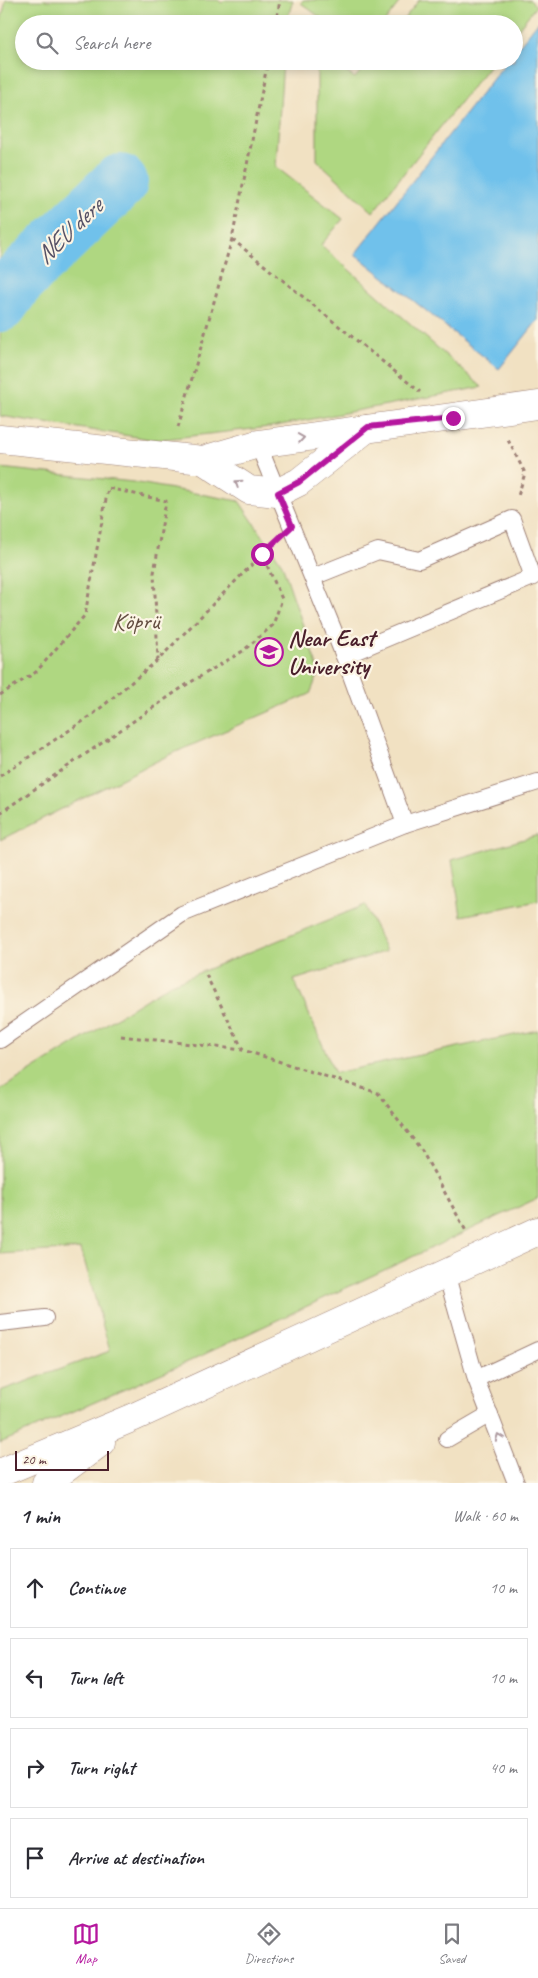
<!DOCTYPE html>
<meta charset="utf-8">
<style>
body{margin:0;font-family:Caveat,sans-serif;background:#f7f7f7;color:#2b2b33}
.scale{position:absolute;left:15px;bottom:12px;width:94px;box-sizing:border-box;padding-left:5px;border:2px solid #4a1f2b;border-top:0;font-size:14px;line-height:18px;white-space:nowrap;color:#4a1f2b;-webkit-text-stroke:4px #fcf5e5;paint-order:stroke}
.stop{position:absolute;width:15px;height:15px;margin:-11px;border:4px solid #b5179e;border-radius:50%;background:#fff}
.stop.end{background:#b5179e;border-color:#fff;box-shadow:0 1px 5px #0008}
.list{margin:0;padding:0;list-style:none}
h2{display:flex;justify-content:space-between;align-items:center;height:65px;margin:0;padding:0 20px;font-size:21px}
h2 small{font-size:16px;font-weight:400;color:#7c7c81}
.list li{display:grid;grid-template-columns:32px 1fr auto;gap:15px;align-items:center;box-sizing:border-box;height:80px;margin:0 10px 10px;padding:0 10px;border:1px solid #e1e1e2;border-radius:0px}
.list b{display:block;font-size:19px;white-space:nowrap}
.list em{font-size:16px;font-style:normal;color:#7c7c81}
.icon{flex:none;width:28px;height:28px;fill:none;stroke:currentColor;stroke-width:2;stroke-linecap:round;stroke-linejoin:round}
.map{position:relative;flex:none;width:538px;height:1483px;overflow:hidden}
.search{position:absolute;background:#fff;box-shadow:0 2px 8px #0003;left:15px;right:15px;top:15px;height:55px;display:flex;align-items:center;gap:12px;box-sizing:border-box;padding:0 18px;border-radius:28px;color:#7c7c81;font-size:19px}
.sheet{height:425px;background:#fff}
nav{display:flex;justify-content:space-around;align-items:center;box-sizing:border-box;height:70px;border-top:1px solid #e1e1e2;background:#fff;font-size:14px;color:#7c7c81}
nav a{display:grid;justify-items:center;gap:2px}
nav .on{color:#b5179e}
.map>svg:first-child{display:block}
.green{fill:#afd781;stroke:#7c7b56}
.water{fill:#70c1eb;stroke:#5d708b}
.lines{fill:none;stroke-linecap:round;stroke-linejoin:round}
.river{stroke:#70c1eb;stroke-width:56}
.lane-casing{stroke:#9e8076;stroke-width:18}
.street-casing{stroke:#9e8076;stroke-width:29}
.secondary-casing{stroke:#9e8076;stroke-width:29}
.path{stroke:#9e8076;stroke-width:3;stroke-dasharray:4 4;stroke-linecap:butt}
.lane{stroke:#fff;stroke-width:16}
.street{stroke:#fff;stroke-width:28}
.secondary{stroke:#fff;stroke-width:28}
.oneway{stroke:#ae9aa0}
.route{stroke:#b5179e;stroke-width:6}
.labels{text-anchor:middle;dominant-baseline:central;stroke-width:4.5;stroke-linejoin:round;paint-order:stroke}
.park-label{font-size:24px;fill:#634d40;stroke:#fcf5e5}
.poi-label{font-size:24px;font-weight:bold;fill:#4a1f2b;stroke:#fcf5e5;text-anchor:start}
.water-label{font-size:25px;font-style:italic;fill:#555065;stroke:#fcf5e5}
</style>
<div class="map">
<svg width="538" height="1483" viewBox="0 0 538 1483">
<rect width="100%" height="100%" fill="#fcf5e5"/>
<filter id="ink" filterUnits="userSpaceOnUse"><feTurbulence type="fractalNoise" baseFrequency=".02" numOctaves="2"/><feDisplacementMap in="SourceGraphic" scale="10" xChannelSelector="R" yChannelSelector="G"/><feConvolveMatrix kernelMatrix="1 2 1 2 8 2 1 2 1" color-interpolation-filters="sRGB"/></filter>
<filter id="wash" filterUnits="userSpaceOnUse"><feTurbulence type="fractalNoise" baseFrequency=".0096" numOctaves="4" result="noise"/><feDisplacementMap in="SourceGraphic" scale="20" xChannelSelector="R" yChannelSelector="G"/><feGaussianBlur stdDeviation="1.12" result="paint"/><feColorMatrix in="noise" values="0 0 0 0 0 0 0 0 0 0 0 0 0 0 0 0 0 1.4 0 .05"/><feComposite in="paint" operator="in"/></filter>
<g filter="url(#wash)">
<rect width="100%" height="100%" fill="#f1e1c2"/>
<g class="green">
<polygon points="6,0 218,0 222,3 225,0 293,0 286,24 24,24 24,61 283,61 276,167 343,219 321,245 482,387 270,427 156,440 0,416 0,26"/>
<polygon points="303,0 401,0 383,24 329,24 301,3"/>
<polygon points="419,0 530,0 536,6 514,34 514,24 400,24"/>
<polygon points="317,61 330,61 355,78 369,61 493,61 373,212 317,160"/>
<polygon points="0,468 133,482 239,501 282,564 319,672 310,694 169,755 0,840"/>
<polygon points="538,835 538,901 461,916 452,860"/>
<polygon points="365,905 386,951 294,980 335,1073 538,1030 538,1198 190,1361 0,1443 0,1391 110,1351 81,1249 0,1254 0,1090 169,985"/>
</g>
<polygon class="water" points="538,22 538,320 499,369 355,254 507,61 514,61 514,52"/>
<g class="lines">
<polyline class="river" points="0,304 16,282 120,182"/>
</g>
</g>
<g filter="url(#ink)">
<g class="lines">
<defs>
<g id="lane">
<polyline points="258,444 344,656 405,824"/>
<polyline points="313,577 378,551 419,560 512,519 533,577 344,656"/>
<polyline points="0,1040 182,914 405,824 538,782"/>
<polyline points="446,1273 476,1379 516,1483"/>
<polyline points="0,1323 45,1318"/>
<polyline points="476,1379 538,1350"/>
<polyline points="447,1439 490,1414"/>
</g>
<g id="street">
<polyline points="0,439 203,460 258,444 538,405"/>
<polyline points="203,460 249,490 277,493 299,482 366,429"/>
</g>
<g id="secondary">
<polyline points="0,1473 134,1417 538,1231"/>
<polyline points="46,1483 101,1442"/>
</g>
</defs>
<use href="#lane" class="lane-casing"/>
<use href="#street" class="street-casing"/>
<use href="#secondary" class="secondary-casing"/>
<g class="path">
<polyline points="276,24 280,0"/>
<polyline points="232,239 420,392"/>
<polyline points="178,427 232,239 268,61"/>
<polyline points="508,440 525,473 518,496"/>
<polyline points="0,695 36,672 85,615 108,488 166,501 154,573 158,660"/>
<polyline points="0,776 91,716 158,660 273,543"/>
<polyline points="0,813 186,685 243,651 273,625 282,599 262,554"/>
<polyline points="206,975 243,1050 378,1093 422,1151 466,1231"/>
<polyline points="121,1036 243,1050"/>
</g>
<use href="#lane" class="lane"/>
<use href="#street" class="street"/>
<use href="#secondary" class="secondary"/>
</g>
<defs><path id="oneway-chevron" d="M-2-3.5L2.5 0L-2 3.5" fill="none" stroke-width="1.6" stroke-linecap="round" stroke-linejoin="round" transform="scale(1.25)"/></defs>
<g class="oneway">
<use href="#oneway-chevron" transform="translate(301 438) rotate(-9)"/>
<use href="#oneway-chevron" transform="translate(238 483) rotate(-147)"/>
<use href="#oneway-chevron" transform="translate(499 1437) rotate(-111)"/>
</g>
</g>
<g class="lines" filter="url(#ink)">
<polyline class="route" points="262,554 292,526 278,493 299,482 368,427 453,418"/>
</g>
<defs>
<symbol id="university-ring" viewBox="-11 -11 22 22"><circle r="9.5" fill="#fcf5e5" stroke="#b5179e" stroke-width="1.5"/><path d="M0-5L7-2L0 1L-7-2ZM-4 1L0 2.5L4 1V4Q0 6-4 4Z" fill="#b5179e"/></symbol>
</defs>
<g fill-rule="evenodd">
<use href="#university-ring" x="253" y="636" width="32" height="32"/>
</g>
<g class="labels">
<g class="park-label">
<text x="136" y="621">Köprü</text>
</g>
<g class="poi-label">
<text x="288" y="638">Near East<tspan x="288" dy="28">University</tspan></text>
</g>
<g class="water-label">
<text transform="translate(69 231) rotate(-44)">NEU dere</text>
</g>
</g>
</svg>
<div class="scale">20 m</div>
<div class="stop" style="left:262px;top:554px"></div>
<div class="stop end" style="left:453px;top:418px"></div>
<div class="search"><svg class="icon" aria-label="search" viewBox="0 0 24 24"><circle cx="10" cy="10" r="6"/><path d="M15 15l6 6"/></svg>Search here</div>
</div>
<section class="sheet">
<h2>1 min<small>Walk · 60 m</small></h2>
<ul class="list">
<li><svg class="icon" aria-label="ahead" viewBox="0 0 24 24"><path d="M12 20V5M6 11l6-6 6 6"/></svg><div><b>Continue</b></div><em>10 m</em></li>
<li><svg class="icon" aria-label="left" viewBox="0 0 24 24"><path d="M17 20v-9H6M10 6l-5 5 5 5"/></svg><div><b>Turn left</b></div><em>10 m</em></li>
<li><svg class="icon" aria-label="right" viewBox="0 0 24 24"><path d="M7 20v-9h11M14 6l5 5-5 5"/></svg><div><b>Turn right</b></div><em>40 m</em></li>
<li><svg class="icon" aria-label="arrive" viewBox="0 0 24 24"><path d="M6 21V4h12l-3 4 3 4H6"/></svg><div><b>Arrive at destination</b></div></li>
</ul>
</section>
<nav>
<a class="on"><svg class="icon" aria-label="map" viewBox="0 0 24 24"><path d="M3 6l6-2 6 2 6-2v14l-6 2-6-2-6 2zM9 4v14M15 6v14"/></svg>Map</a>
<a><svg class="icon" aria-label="directions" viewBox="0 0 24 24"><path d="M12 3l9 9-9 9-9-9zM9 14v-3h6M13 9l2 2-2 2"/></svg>Directions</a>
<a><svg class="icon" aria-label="saved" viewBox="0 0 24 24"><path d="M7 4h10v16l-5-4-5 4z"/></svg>Saved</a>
</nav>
